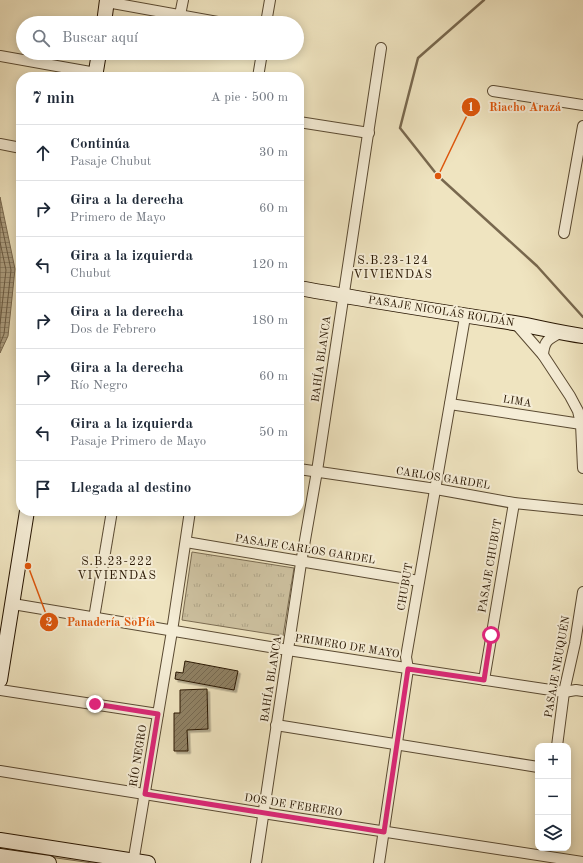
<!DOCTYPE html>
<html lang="es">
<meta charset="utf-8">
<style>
body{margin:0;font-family:"Old Standard TT",serif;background:#f6f6f7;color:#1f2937}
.controls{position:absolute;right:12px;bottom:12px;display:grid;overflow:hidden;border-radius:8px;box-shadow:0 2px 10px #0003}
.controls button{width:36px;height:36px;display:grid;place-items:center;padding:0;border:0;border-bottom:1px solid #e0e1e3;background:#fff;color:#1f2937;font:20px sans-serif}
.stop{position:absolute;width:12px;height:12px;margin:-9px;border:3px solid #db2777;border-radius:50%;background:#fff}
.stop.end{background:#db2777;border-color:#fff;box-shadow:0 1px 4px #0008}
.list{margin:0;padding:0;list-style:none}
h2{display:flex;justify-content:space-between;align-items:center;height:52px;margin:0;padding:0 16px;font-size:17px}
h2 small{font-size:13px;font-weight:400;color:#747a83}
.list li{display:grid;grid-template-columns:26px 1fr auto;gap:12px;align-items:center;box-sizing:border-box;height:56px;padding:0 16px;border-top:1px solid #e0e1e3}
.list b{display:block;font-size:15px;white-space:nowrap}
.list p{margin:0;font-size:13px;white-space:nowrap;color:#747a83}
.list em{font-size:13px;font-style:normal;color:#747a83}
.icon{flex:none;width:22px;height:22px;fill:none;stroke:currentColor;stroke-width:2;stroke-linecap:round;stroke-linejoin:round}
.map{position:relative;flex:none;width:583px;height:863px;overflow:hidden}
.search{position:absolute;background:#fff;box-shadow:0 2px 10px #0003;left:16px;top:16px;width:288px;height:44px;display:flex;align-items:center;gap:10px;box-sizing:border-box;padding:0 14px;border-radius:22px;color:#747a83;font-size:15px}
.panel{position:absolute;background:#fff;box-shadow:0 2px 10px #0003;left:16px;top:72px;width:288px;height:444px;border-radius:16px}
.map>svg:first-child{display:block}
.grass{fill:#cdc1a0;stroke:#7b6c52}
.park{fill:url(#park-tufts);stroke:#7b6c52}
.water{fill:url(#water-rules);stroke:#78684e}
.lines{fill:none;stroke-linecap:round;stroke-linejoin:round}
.shore{stroke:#6a5a42;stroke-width:1}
.stream{stroke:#78684e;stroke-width:2.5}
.building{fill:url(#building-hatch);stroke:#291703;filter:url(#shadow)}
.street-casing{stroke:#5a4a32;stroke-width:12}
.secondary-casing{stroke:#291703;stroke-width:16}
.street{stroke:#f5edd6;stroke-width:10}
.secondary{stroke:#f5edd6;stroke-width:14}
.route{stroke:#db2777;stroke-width:5}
.labels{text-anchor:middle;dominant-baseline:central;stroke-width:4;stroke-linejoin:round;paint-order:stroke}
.street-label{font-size:11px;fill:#291703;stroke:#f5edd6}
.neighbourhood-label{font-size:12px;letter-spacing:1px;fill:#291703;stroke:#f5edd6}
.leader{fill:none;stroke:#de560c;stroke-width:1.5}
.callout-dot{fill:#de560c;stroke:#f5edd6;stroke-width:1.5}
.mark-label{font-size:12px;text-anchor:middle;font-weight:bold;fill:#fff}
.callout-label{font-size:12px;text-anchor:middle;font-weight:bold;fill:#de560c;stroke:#f5edd6;stroke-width:4;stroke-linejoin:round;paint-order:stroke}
</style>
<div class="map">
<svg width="583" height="863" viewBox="0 0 583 863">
<defs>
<pattern id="park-tufts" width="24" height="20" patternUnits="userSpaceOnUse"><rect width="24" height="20" fill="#cdc1a0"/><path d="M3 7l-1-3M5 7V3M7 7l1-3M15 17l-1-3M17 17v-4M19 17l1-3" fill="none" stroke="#b0a588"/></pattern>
<pattern id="water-rules" width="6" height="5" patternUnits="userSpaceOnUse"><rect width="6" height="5" fill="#ac9e80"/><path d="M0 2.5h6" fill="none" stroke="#8c8067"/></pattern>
<pattern id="building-hatch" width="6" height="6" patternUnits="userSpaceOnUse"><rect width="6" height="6" fill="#908265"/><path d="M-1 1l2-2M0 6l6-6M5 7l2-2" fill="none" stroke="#766951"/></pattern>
<filter id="shadow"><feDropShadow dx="2.5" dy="2.5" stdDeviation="0" flood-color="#0004"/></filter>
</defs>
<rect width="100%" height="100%" fill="#efe4c0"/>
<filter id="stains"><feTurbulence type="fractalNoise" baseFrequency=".005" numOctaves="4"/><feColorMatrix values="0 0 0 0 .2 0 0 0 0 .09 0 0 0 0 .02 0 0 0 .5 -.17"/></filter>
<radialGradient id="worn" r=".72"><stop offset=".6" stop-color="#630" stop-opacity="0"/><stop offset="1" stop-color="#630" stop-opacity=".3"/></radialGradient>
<polygon class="grass" points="0,847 110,863 92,863 0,850"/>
<polygon class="park" points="192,552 294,568 283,636 182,620"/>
<polygon class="water" points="0,197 15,269 8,336 0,353"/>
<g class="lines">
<g class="shore">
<polyline points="0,217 11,270 4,334 0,344"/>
<polyline points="0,242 6,270 0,324"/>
</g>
<polyline class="stream" points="484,0 418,58 400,128 438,176 537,266 583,317"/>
</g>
<g class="building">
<polygon points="185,661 238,671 234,690 175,679 176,672 183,673"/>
<polygon points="207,689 208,729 187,730 188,751 174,751 174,713 180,713 180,690"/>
</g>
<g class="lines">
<defs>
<g id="street">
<polyline points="107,2 223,23"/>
<polyline points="180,15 183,0"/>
<polyline points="266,23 270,0"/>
<polyline points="0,56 96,73"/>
<polyline points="258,77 262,53"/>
<polyline points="493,91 583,105"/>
<polyline points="299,122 369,133"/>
<polyline points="0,144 21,148"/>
<polyline points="564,233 583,126"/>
<polyline points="516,324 543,355 570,396 578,411 581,424 583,468"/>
<path d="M543,355C544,341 548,339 560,333"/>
<polyline points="450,404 581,424"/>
<polyline points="299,469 436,489 514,503 583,510"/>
<polyline points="186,542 419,581"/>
<polyline points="13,604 288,650 564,692 576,690 583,691"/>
<polyline points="94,618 112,511"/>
<polyline points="484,680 514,503"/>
<polyline points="0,690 158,714"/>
<polyline points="276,725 538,767"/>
<polyline points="557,746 564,692 575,643 583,592"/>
<polyline points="0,771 263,813 583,862"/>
<polyline points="133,863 172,631 190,511"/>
<polyline points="256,863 301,563 317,471 381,48"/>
<polyline points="379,863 408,669 406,657 465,317"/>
</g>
<g id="secondary">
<polyline points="104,23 107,0"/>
<polyline points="95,77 99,53"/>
<path d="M299,288C371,301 443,312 514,323C538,327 560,333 583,336"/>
<polyline points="0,680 27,511"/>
<polyline points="0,840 148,863"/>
<polyline points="0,856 49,863"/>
</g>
</defs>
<use href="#street" class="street-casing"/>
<use href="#secondary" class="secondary-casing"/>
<use href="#street" class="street"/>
<use href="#secondary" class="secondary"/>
</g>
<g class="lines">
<polyline class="route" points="95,704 158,714 145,794 384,832 408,669 484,680 491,635"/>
</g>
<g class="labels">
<g class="street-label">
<text transform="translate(441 312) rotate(9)">PASAJE NICOLÁS ROLDÁN</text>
<text transform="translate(322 359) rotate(-82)">BAHÍA BLANCA</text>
<text transform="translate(517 402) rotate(9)">LIMA</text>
<text transform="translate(443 479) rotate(9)">CARLOS GARDEL</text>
<text transform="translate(305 550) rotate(9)">PASAJE CARLOS GARDEL</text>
<text transform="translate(491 566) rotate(-80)">PASAJE CHUBUT</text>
<text transform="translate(406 587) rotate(-80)">CHUBUT</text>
<text transform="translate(347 647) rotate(9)">PRIMERO DE MAYO</text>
<text transform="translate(558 667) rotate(-80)">PASAJE NEUQUÉN</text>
<text transform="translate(272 679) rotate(-81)">BAHÍA BLANCA</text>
<text transform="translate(139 756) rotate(-81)">RÍO NEGRO</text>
<text transform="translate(293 806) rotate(9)">DOS DE FEBRERO</text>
</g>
<g class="neighbourhood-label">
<text x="393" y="261">S.B.23-124<tspan x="393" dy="14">VIVIENDAS</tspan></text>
<text x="117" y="562">S.B.23-222<tspan x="117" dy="14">VIVIENDAS</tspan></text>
</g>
</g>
<path class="leader" d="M438 176L471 107M28 566L49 622"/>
<g class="callout-dot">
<circle cx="438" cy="176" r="4"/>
<circle cx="28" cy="566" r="4"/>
<circle cx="471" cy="107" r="10"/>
<circle cx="49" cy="622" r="10"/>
</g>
<g class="mark-label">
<text x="471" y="111">1</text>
<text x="49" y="626">2</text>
</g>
<g class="callout-label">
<text x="525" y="111">Riacho Arazá</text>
<text x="111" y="626">Panadería SoPía</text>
</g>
<rect width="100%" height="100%" filter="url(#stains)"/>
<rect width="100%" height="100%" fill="url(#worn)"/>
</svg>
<div class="controls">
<button>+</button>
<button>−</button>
<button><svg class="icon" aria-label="layers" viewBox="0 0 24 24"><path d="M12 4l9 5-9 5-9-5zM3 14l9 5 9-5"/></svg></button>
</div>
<div class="stop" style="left:491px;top:635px"></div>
<div class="stop end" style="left:95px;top:704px"></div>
<div class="search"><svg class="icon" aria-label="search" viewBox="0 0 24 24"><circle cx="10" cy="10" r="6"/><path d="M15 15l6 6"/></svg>Buscar aquí</div>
<section class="panel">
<h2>7 min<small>A pie · 500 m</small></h2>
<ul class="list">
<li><svg class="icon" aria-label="ahead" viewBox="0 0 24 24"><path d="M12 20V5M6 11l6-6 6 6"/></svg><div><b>Continúa</b><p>Pasaje Chubut</p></div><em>30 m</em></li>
<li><svg class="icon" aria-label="right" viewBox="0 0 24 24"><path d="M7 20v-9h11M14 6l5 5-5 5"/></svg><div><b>Gira a la derecha</b><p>Primero de Mayo</p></div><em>60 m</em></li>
<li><svg class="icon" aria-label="left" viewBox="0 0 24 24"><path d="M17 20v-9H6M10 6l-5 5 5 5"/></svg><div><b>Gira a la izquierda</b><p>Chubut</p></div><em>120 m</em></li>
<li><svg class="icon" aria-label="right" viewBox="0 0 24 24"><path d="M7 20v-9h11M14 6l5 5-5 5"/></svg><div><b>Gira a la derecha</b><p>Dos de Febrero</p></div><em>180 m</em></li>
<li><svg class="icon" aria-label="right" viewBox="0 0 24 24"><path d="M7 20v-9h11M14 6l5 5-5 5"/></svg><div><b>Gira a la derecha</b><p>Río Negro</p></div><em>60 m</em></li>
<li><svg class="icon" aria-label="left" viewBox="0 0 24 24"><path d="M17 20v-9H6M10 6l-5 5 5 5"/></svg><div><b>Gira a la izquierda</b><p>Pasaje Primero de Mayo</p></div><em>50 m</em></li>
<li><svg class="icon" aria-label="arrive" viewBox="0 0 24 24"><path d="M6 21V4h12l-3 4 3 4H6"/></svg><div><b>Llegada al destino</b></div></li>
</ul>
</section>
</div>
